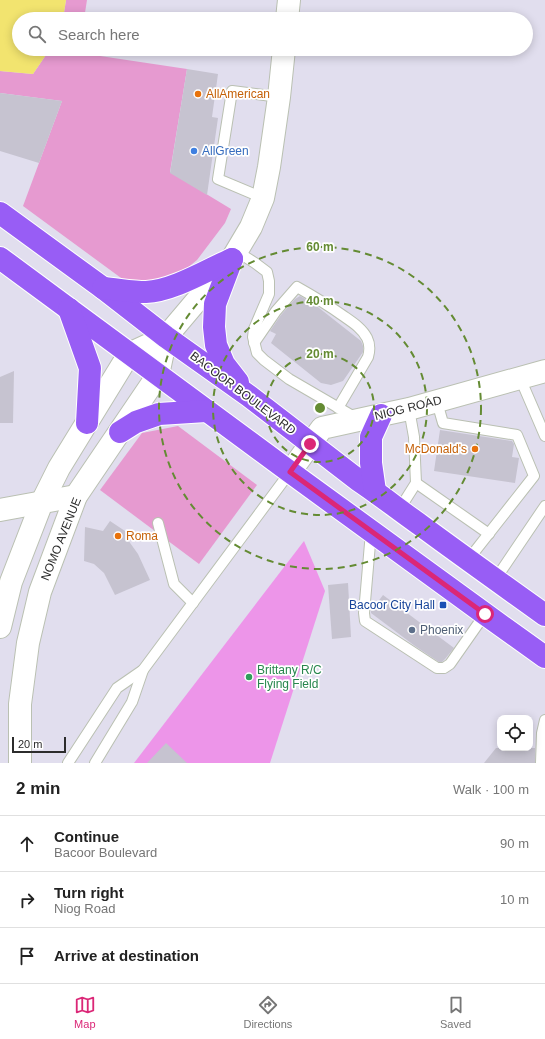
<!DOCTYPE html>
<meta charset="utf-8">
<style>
body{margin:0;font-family:Helvetica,sans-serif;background:#f6f6f6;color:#222}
.controls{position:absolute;right:12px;bottom:12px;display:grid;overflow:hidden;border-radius:8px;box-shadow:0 2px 10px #0003}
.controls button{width:36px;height:36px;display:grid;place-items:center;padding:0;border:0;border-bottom:1px solid #e0e0e0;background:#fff;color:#222;font:20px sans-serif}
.scale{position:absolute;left:12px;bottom:10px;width:54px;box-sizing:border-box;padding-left:4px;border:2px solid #2c2c2c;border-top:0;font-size:11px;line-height:14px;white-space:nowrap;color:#2c2c2c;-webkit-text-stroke:3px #fff;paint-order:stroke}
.stop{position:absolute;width:12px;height:12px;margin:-9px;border:3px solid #db2777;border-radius:50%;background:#fff}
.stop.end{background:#db2777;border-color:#fff;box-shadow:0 1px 4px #0008}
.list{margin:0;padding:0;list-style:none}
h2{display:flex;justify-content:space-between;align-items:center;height:52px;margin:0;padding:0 16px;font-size:17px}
h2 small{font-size:13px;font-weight:400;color:#767676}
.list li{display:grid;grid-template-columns:26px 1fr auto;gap:12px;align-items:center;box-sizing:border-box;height:56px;padding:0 16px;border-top:1px solid #e0e0e0}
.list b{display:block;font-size:15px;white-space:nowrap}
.list p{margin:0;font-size:13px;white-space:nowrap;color:#767676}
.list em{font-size:13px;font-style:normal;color:#767676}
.icon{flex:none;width:22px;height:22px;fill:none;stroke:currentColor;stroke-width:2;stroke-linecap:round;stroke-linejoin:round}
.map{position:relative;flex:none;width:545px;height:763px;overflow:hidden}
.search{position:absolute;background:#fff;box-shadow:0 2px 10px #0003;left:12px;right:12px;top:12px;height:44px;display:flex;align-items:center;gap:10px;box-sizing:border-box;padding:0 14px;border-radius:22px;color:#767676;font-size:15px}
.sheet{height:220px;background:#fff}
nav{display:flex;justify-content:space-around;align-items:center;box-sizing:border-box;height:56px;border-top:1px solid #e0e0e0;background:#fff;font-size:11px;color:#767676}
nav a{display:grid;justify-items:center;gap:2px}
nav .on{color:#db2777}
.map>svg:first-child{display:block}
.green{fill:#e69ad0}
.pitch{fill:#ed95e9}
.water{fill:#f2e46f}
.building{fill:#c6c3d0}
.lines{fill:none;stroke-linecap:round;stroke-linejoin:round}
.service-casing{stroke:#bac0b2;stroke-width:12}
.tertiary-casing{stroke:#bac0b2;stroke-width:24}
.secondary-casing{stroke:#bac0b2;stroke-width:24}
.primary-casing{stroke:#fff;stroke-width:24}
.service{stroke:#fff;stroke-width:10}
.tertiary{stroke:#fff;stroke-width:22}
.secondary{stroke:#fff;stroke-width:22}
.primary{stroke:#985df5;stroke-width:22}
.route{stroke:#db2777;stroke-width:5}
.ring{fill:none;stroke:#648b33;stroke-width:2;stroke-dasharray:7 5}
.food-dot{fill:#e8710a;stroke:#fff;stroke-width:1.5}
.shop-dot{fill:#3f7fe0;stroke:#fff;stroke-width:1.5}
.transit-dot{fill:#1a4fb4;stroke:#fff;stroke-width:1.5}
.service-dot{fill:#5c6f8a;stroke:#fff;stroke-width:1.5}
.leisure-dot{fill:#2e9e5b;stroke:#fff;stroke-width:1.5}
.labels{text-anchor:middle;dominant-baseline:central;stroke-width:3.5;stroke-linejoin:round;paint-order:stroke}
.food-label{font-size:12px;fill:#c56008;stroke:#fff;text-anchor:start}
.shop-label{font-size:12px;fill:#366cbe;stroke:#fff;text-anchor:start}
.street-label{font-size:12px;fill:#2c2c2c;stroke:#fff}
.transit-label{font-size:12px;fill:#164399;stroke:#fff;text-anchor:end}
.service-label{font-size:12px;fill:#4e5e75;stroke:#fff;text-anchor:start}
.leisure-label{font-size:12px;fill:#27864d;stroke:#fff;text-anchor:start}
.centre{fill:#648b33;stroke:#fff;stroke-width:2}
.ring-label{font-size:12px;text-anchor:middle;font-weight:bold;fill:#648b33;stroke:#fff;stroke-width:3.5;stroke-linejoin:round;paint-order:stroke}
</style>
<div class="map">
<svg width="545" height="763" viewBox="0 0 545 763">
<rect width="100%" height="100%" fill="#e1deee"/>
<g class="green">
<polygon points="66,0 87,0 84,19 63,19"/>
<polygon points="50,49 80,49 80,53 187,69 170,172 231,209 225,223 197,260 186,269 174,276 132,286 23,206 62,101 0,93 0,71 33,74"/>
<polygon points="178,426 257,485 199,564 100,490 142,433"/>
</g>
<polygon class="pitch" points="304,541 325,591 270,763 134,763"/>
<polygon class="water" points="0,0 66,0 63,19 19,19 19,49 50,49 33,74 0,71"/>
<g class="building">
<polygon points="187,69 218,74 212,117 218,118 207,195 170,173"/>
<polygon points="0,93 62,101 39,163 0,151"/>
<polygon points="300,296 314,304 361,341 363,346 363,352 343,381 331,385 321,383 271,343 276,334 270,331 281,315 295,299"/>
<polygon points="14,371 13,423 0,423 0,377"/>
<polygon points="440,430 512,441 514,444 512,457 519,458 515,483 434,471"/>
<polygon points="110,521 128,533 128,540 138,554 150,580 115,595 104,573 94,564 84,561 85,527 103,531"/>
<polygon points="348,583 351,637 332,639 328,585"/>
<polygon points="383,595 454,648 445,659 442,662 439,662 415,646 371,613 371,611"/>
<polygon points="166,743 187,763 147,763"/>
<polygon points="496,748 535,748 535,763 484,763"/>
</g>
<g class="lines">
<defs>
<g id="service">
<polyline points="263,198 218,179 232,91 279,97"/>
<polyline points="236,251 255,263 267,272 269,281 269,294 254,329 253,337 257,353 264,360 289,379 356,418"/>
<path d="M254,343L276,311L297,287C313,296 328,305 342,315C352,322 362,328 367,338C370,344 370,350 368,357L338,408"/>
<polyline points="520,378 545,436"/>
<polyline points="437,402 443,423 517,435 534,476 468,560"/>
<polyline points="416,483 489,534"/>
<polyline points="399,510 416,483 414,437 409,409"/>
<polyline points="158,523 174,584 193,603"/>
<polyline points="371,532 364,613 365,621 437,668 444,668 450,664 485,614"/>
<polyline points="495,580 545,506"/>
<polyline points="68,763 117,688 143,670 290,472"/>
<polyline points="95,763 132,702 143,670"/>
<polyline points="541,763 542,733 545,720"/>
</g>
<g id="tertiary">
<polyline points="287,19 289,0"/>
<polyline points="166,337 232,259 251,227 263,198 269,167 279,97 284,49"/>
<polyline points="290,472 322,428 381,415 409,409 545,371"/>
<polyline points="0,510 76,496"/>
</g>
<g id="secondary">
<polyline points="0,627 11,582 42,502 59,468 129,354 166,337"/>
<polyline points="20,763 20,704 28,643 40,592 76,496 158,375 166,337"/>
</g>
<g id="primary">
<path d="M0,213L103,288L166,337L249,396L358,480C379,494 399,510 419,524C461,555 503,585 545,615"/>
<polyline points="0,258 69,309 290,472 485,614 545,657"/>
<polyline points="232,259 215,304 214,327 216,345 224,364 238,382"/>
<path d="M103,288C117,289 132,292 146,292C173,291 207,270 232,259"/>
<polyline points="69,309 90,368 87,423"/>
<polyline points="120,432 136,422 159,414 206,411"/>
<polyline points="375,491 371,463 371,437 381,415"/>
</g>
</defs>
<use href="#service" class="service-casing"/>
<use href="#tertiary" class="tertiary-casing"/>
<use href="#secondary" class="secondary-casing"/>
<use href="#primary" class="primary-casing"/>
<use href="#service" class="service"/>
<use href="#tertiary" class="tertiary"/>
<use href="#secondary" class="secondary"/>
<use href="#primary" class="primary"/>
</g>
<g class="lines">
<polyline class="route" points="310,444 290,472 485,614"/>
</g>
<g class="ring">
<circle cx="320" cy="408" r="54"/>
<circle cx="320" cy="408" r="107"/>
<circle cx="320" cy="408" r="161"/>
</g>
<g class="food-dot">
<circle cx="198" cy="94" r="4"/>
<circle cx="475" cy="449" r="4"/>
<circle cx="118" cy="536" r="4"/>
</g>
<circle class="shop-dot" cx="194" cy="151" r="4"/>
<rect class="transit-dot" x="439" y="601" width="8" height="8" rx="2"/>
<circle class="service-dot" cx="412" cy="630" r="4"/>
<circle class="leisure-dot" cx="249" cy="677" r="4"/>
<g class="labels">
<g class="food-label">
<text x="206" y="94">AllAmerican</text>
<text x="467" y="449" text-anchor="end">McDonald's</text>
<text x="126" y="536">Roma</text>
</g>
<g class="shop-label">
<text x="202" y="151">AllGreen</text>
</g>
<g class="street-label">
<text transform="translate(243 393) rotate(37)">BACOOR BOULEVARD</text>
<text transform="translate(408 408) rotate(-14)">NIOG ROAD</text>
<text transform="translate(61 539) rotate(-68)">NOMO AVENUE</text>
</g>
<g class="transit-label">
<text x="435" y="605">Bacoor City Hall</text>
</g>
<g class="service-label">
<text x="420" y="630">Phoenix</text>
</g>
<g class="leisure-label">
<text x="257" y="670">Brittany R/C<tspan x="257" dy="14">Flying Field</tspan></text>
</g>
</g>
<circle cx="320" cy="408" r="6" class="centre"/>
<g class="ring-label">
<text x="320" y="251">60 m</text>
<text x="320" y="305">40 m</text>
<text x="320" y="358">20 m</text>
</g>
</svg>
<div class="controls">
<button><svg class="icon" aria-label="locate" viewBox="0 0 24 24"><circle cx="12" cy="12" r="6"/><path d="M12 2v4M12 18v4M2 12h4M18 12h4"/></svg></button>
</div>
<div class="scale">20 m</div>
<div class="stop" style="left:485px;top:614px"></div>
<div class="stop end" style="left:310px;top:444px"></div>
<div class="search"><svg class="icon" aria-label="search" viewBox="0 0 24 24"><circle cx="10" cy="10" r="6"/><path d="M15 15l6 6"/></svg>Search here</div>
</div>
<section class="sheet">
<h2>2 min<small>Walk · 100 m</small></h2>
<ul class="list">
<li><svg class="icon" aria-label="ahead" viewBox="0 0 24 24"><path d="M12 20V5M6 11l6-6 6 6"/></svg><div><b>Continue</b><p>Bacoor Boulevard</p></div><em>90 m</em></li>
<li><svg class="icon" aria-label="right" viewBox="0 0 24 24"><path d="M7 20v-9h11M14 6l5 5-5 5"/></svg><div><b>Turn right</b><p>Niog Road</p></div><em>10 m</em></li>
<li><svg class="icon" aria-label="arrive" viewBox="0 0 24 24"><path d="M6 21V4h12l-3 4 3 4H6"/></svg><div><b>Arrive at destination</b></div></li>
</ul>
</section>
<nav>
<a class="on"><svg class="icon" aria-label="map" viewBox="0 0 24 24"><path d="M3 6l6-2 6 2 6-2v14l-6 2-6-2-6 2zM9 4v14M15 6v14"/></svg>Map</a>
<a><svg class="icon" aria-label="directions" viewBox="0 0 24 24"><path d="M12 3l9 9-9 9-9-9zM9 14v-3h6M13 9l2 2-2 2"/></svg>Directions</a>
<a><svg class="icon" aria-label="saved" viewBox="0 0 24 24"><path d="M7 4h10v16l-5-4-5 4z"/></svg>Saved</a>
</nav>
